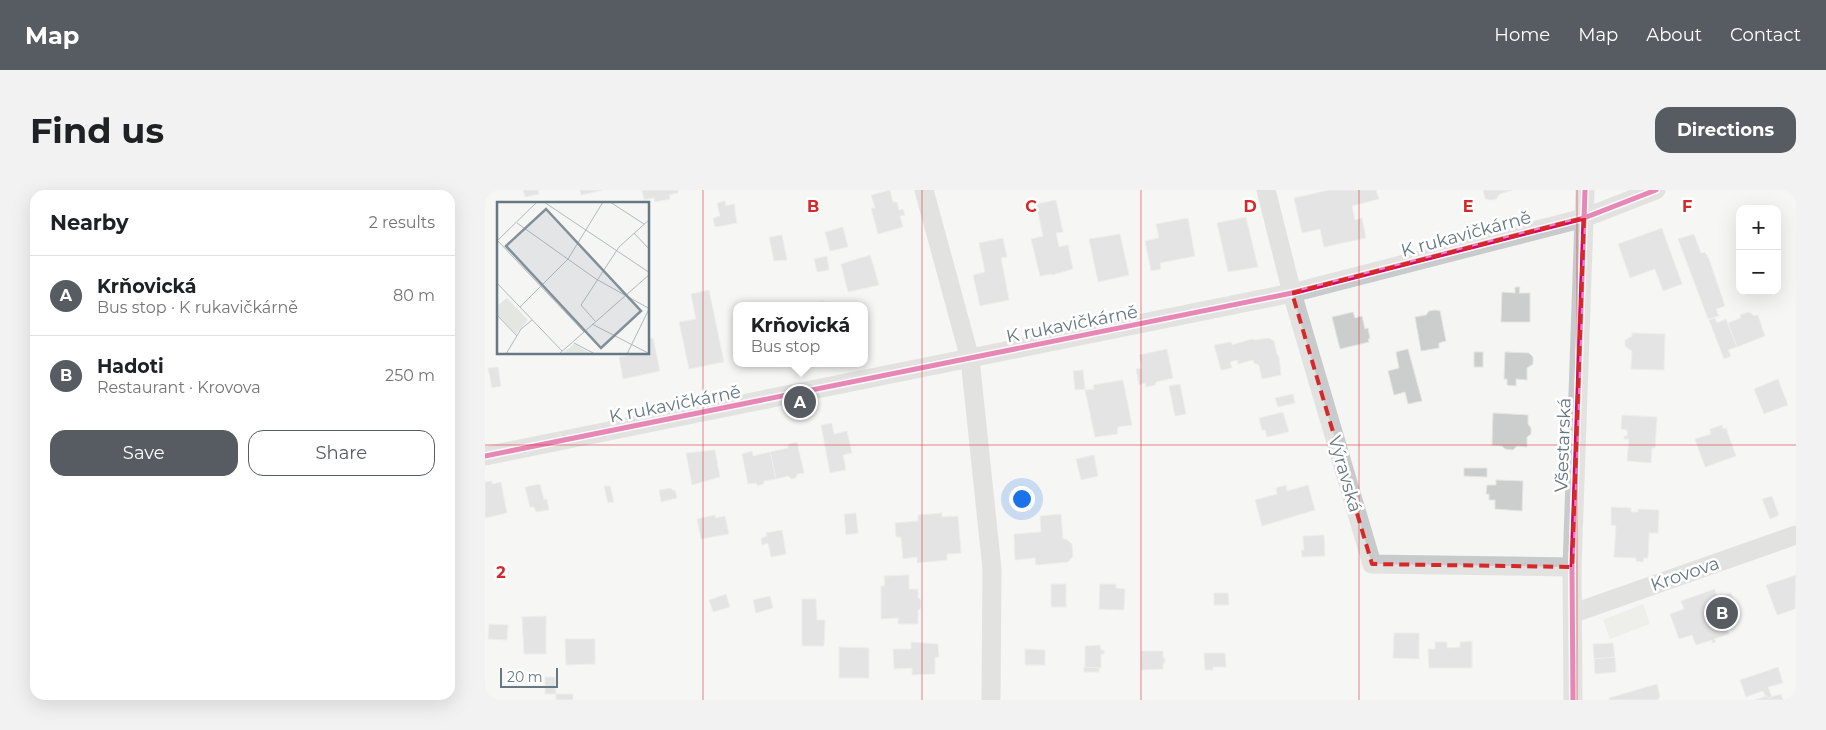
<!DOCTYPE html>
<meta charset="utf-8">
<style>
body{margin:0;font-family:Montserrat,sans-serif;background:#f2f2f2;color:#202124}
.controls{position:absolute;right:15px;top:15px;display:grid;overflow:hidden;border-radius:10px;box-shadow:0 5px 20px #0002}
.controls button{width:45px;height:45px;display:grid;place-items:center;padding:0;border:0;border-bottom:1px solid #e0e0e0;background:#fff;color:#202124;font:25px sans-serif}
.scale{position:absolute;left:15px;bottom:12px;width:58px;box-sizing:border-box;padding-left:5px;border:2px solid #657883;border-top:0;font-size:14px;line-height:18px;white-space:nowrap;color:#657883;-webkit-text-stroke:4px #fff;paint-order:stroke}
.you{position:absolute;left:536px;top:308px;width:18px;height:18px;margin:-12px;border:4px solid #fff;border-radius:50%;background:#1a73e8;box-shadow:0 0 0 8px #1a73e833}
.badge{display:grid;place-items:center;width:32px;height:32px;border-radius:50%;background:#565c61;color:#fff;font-size:16px;font-weight:700}
.pin{position:absolute;translate:-50% -50%;border:2px solid #fff;box-shadow:0 1px 5px #0006}
.popup{position:absolute;left:248px;top:112px;width:135px;height:65px;box-sizing:border-box;display:grid;place-content:center;border-radius:10px;background:#fff;filter:drop-shadow(0 1px 4px #0005);font-size:16px;white-space:nowrap;color:#757577}
.popup b{font-size:19px;color:#202124}
.popup::after{content:'';position:absolute;left:50%;top:100%;margin-left:-10px;border:10px solid transparent;border-top-color:#fff}
.list{margin:0;padding:0;list-style:none}
h2{display:flex;justify-content:space-between;align-items:center;height:65px;margin:0;padding:0 20px;font-size:21px}
h2 small{font-size:16px;font-weight:400;color:#757577}
.list li{display:grid;grid-template-columns:32px 1fr auto;gap:15px;align-items:center;box-sizing:border-box;height:80px;padding:0 20px;border-top:1px solid #e0e0e0}
.list b{display:block;font-size:19px;white-space:nowrap}
.list p{margin:0;font-size:16px;white-space:nowrap;color:#757577}
.list em{font-size:16px;font-style:normal;color:#757577}
.actions{display:flex;gap:10px;padding:15px 20px}
.actions a{flex:1;padding:11px 0;border:1px solid #565c61;border-radius:15px;text-align:center;font-size:18px;color:#565c61}
.actions .main{background:#565c61;color:#fff}
.map{position:relative;flex:none;width:1311px;height:510px;overflow:hidden;border-radius:15px}
header{display:flex;align-items:center;gap:30px;box-sizing:border-box;height:70px;padding:0 25px;background:#565c61;color:#fff}
header strong{font-size:24px}
nav{display:flex;gap:28px;margin-inline-start:auto;font-size:18px}
.intro{display:flex;align-items:center;justify-content:space-between;box-sizing:border-box;height:120px;padding:0 30px}
h1{margin:0;font-size:35px}
.button{padding:12px 22px;border-radius:15px;background:#565c61;color:#fff;font-size:18px;font-weight:700}
main{display:flex;gap:30px;padding:0 30px}
aside{flex:1;background:#fff;border-radius:15px;box-shadow:0 5px 20px #0002}
.map>svg:first-child{display:block}
.green{fill:#e4e7e1}
.building{fill:#cccece;stroke:#e4e4e4}
.lines{fill:none;stroke-linecap:round;stroke-linejoin:round}
.minor{stroke:#c9cacb;stroke-width:19}
.cycleway-casing{stroke:#fff;stroke-width:8}
.cycleway{stroke:#d6006c;stroke-width:5}
.marked{fill:none;stroke:#d62828;stroke-width:4;stroke-dasharray:10 6;stroke-linejoin:round}
.grid{fill:none;stroke:#d62828;stroke-width:1;stroke-opacity:0.55}
.labels{text-anchor:middle;dominant-baseline:central;stroke-width:5;stroke-linejoin:round;paint-order:stroke}
.street-label{font-size:18px;fill:#657883;stroke:#fff}
.inset-road{fill:none;stroke:#aeb8bd;stroke-width:1}
.view{fill:#809099;fill-opacity:0.15;stroke:#809099;stroke-width:2.5}
.inset-edge{fill:none;stroke:#657883;stroke-width:2.5}
.grid-label{font-size:16px;text-anchor:middle;font-weight:bold;fill:#d62828;stroke:#fff;stroke-width:5;stroke-linejoin:round;paint-order:stroke}
</style>
<header>
<strong>Map</strong>
<nav><a>Home</a><a>Map</a><a>About</a><a>Contact</a></nav>
</header>
<div class="intro"><h1>Find us</h1><a class="button">Directions</a></div>
<main>
<aside>
<h2>Nearby<small>2 results</small></h2>
<ul class="list">
<li><span class="badge">A</span><div><b>Krňovická</b><p>Bus stop · K rukavičkárně</p></div><em>80 m</em></li>
<li><span class="badge">B</span><div><b>Hadoti</b><p>Restaurant · Krovova</p></div><em>250 m</em></li>
</ul>
<div class="actions"><a class="main">Save</a><a>Share</a></div>
</aside>
<div class="map">
<svg width="1311" height="510" viewBox="0 0 1311 510">
<rect width="100%" height="100%" fill="#f5f5f4"/>
<polygon class="green" points="1158,414 1165,434 1125,449 1118,430"/>
<g class="building">
<polygon points="38,0 53,0 54,4 40,7"/>
<polygon points="95,0 118,0 96,5"/>
<polygon points="157,0 193,0 193,3 184,5 185,9 170,12 169,8 159,10"/>
<polygon points="405,0 408,12 412,12 414,20 418,19 420,25 415,26 418,37 393,44 386,18 390,18 386,5"/>
<polygon points="844,0 891,0 894,9 867,16 870,30 877,28 881,48 839,57 835,39 817,43 809,8"/>
<polygon points="998,0 1028,0 1015,4 1011,9 1006,10 1000,9"/>
<polygon points="571,10 578,42 571,43 574,57 583,55 588,79 567,85 566,84 555,86 546,49 558,46 551,14"/>
<polygon points="240,11 241,16 249,14 252,33 230,37 228,28 235,26 232,13"/>
<polygon points="761,27 773,77 743,82 732,33"/>
<polygon points="703,28 710,66 675,73 676,79 666,81 660,51 674,48 671,34"/>
<polygon points="358,37 363,57 345,61 340,42"/>
<polygon points="1177,38 1197,94 1178,101 1170,79 1145,88 1133,54"/>
<polygon points="635,44 644,85 613,92 604,49"/>
<polygon points="1209,44 1216,63 1220,62 1224,69 1240,116 1231,119 1234,126 1223,129 1193,49"/>
<polygon points="297,45 302,70 289,71 284,47"/>
<polygon points="518,48 522,67 516,68 524,110 495,116 488,85 500,82 494,53"/>
<polygon points="385,65 394,95 363,102 356,74"/>
<polygon points="342,66 344,80 332,82 329,69"/>
<polygon points="1030,97 1035,97 1034,103 1045,103 1045,132 1016,132 1017,102 1030,103"/>
<polygon points="224,100 239,172 204,179 194,132 211,129 206,104"/>
<polygon points="339,111 340,116 317,116"/>
<polygon points="950,120 955,121 961,151 954,153 954,158 936,161 930,127 941,125 944,121"/>
<polygon points="868,122 870,128 877,126 880,139 883,138 885,149 883,149 884,152 855,159 847,127"/>
<polygon points="1264,122 1269,126 1273,125 1280,146 1252,157 1243,133 1256,128 1255,125"/>
<polygon points="1230,128 1232,133 1241,129 1252,157 1243,160 1246,166 1239,169 1224,130"/>
<polygon points="1147,143 1180,144 1179,180 1146,179 1147,161 1140,156 1140,150 1147,146"/>
<polygon points="168,148 175,181 138,189 134,167 150,164 164,164 164,149"/>
<polygon points="784,148 789,151 792,164 794,167 796,185 777,189 774,175 769,173 768,170 753,174 752,170 745,172 747,178 736,180 729,155 746,152 747,155 767,149 770,150"/>
<polygon points="682,159 688,188 671,192 670,195 661,197 660,193 654,195 651,179 657,178 654,165"/>
<polygon points="923,159 937,211 923,214 920,202 909,205 903,181 914,178 911,162"/>
<rect x="989" y="162" width="9" height="15"/>
<polygon points="1020,162 1044,163 1048,167 1048,174 1042,178 1042,190 1031,189 1031,196 1022,195 1022,189 1019,189"/>
<polygon points="13,177 16,196 7,198 3,178"/>
<polygon points="598,180 600,199 590,200 588,181"/>
<polygon points="1293,189 1303,215 1279,224 1269,199"/>
<polygon points="638,190 647,235 633,237 632,244 610,247 600,200 609,199 608,195"/>
<polygon points="695,194 701,224 690,226 684,196"/>
<polygon points="808,204 810,213 793,217 790,208"/>
<polygon points="798,222 804,242 782,247 780,240 777,240 774,228"/>
<polygon points="1008,223 1043,225 1043,234 1046,238 1046,244 1042,247 1042,257 1032,256 1028,260 1020,259 1017,256 1007,255"/>
<polygon points="1137,225 1172,227 1170,258 1167,258 1166,273 1142,271 1144,249 1139,249 1139,246 1142,246 1142,240 1136,239"/>
<polygon points="347,233 349,244 362,241 367,263 358,265 361,280 345,283 336,235"/>
<polygon points="1237,235 1238,239 1241,238 1251,266 1220,277 1210,249 1226,244 1225,239"/>
<polygon points="312,252 319,283 312,284 311,288 306,289 303,286 291,289 285,262 303,258 303,254"/>
<polygon points="230,260 235,287 207,295 201,263"/>
<polygon points="267,261 268,266 285,262 291,289 279,291 278,294 273,296 271,293 263,294 257,264"/>
<polygon points="609,265 613,286 596,290 591,269"/>
<polygon points="979,278 1002,278 1002,287 979,286"/>
<polygon points="1011,290 1038,291 1037,321 1010,319 1010,310 1004,310 1004,304 1001,304 1002,295 1011,295"/>
<polygon points="7,291 7,294 16,292 22,323 0,328 0,292"/>
<polygon points="55,294 59,310 62,309 64,320 51,322 49,317 45,317 40,297"/>
<polygon points="801,295 802,301 823,295 830,320 777,336 770,310 792,304 791,298"/>
<polygon points="119,296 125,296 129,312 123,313"/>
<polygon points="186,298 187,300 190,300 192,308 176,312 174,300"/>
<polygon points="1287,306 1294,325 1285,329 1277,309"/>
<polygon points="1126,317 1146,318 1146,322 1153,322 1153,319 1174,320 1173,343 1164,343 1163,368 1159,368 1158,372 1151,371 1151,368 1129,367 1131,336 1126,335"/>
<polygon points="371,323 373,343 361,345 359,324"/>
<polygon points="457,323 457,327 473,326 476,363 462,364 462,370 432,373 432,367 418,369 416,347 411,347 410,333 433,331 433,325"/>
<polygon points="576,324 578,349 581,349 587,354 588,366 583,372 551,375 550,368 530,370 529,344 556,342 555,326"/>
<polygon points="230,325 230,328 240,326 244,344 216,349 212,329"/>
<polygon points="297,340 301,364 286,367 283,353 277,355 276,348 282,346 281,343"/>
<polygon points="839,345 840,366 817,367 816,360 819,360 818,346"/>
<polygon points="424,385 424,399 433,399 433,407 436,410 436,418 433,421 433,434 413,434 413,428 396,429 396,396 400,396 399,386"/>
<polygon points="1311,385 1310,419 1292,425 1281,395"/>
<rect x="566" y="394" width="15" height="23"/>
<polygon points="615,394 631,394 631,398 640,399 639,420 614,419"/>
<polygon points="1230,399 1232,407 1246,403 1254,428 1241,433 1244,444 1229,449 1231,452 1227,453 1227,450 1211,455 1207,445 1194,449 1185,424 1199,419 1196,411"/>
<polygon points="729,403 743,403 744,415 729,415"/>
<polygon points="241,404 245,417 228,422 224,410"/>
<polygon points="285,406 288,418 271,423 268,410"/>
<polygon points="317,409 331,409 332,430 340,430 339,456 317,456"/>
<polygon points="61,426 61,464 39,464 37,427"/>
<polygon points="4,434 23,435 22,450 3,449"/>
<polygon points="909,443 934,443 934,469 908,468"/>
<polygon points="80,449 110,449 110,474 81,475"/>
<polygon points="987,451 987,478 944,478 943,459 950,459 950,452 962,452 962,458 975,457 975,452"/>
<polygon points="426,452 453,454 454,467 450,467 450,484 427,485 427,478 409,479 408,459 426,459"/>
<polygon points="1128,453 1130,467 1109,469 1108,454"/>
<polygon points="615,455 616,460 619,460 619,464 616,464 616,478 600,478 600,456"/>
<polygon points="354,457 384,458 384,488 354,488"/>
<polygon points="540,459 560,460 560,475 540,475"/>
<polygon points="656,461 678,461 678,468 680,468 680,473 678,473 678,479 656,480"/>
<polygon points="719,463 740,463 741,477 728,477 728,480 720,480"/>
<polygon points="1130,467 1131,482 1110,484 1109,469"/>
<polygon points="599,477 614,478 614,482 599,482"/>
<polygon points="1293,477 1298,493 1283,497 1287,507 1283,508 1282,506 1280,506 1278,501 1261,507 1255,490"/>
<polygon points="60,487 70,487 71,504 60,504"/>
<polygon points="1172,494 1175,506 1173,510 1124,510 1124,508"/>
<rect x="71" y="504" width="17" height="6"/>
<polygon points="1296,504 1298,510 1269,510 1282,506 1283,508"/>
</g>
<g class="lines">
<g class="minor">
<polyline points="439,0 485,169 507,379 506,510"/>
<polyline points="781,0 807,103 887,374 1087,377"/>
<polyline points="0,266 807,103 1099,28 1171,0"/>
<polyline points="1089,423 1311,345"/>
<polyline points="1088,510 1087,377 1100,0"/>
</g>
<defs>
<g id="cycleway">
<polyline points="0,266 807,103 1099,28 1171,0"/>
<polyline points="1088,510 1087,377 1100,0"/>
</g>
</defs>
<use href="#cycleway" class="cycleway-casing"/>
<use href="#cycleway" class="cycleway"/>
</g>
<path d="M0 0H1311V510H0ZM1099,28L1087,377L887,374L807,103Z" fill="#f5f5f4" fill-opacity=".55" fill-rule="evenodd"/>
<path class="marked" d="M1099,28L1087,377L887,374L807,103Z"/>
<path class="grid" d="M218,0V510M437,0V510M656,0V510M874,0V510M1092,0V510M0,255H1311"/>
<g class="labels">
<g class="street-label">
<text transform="translate(981 44) rotate(-15)">K rukavičkárně</text>
<text transform="translate(587 134) rotate(-11)">K rukavičkárně</text>
<text transform="translate(190 214) rotate(-11)">K rukavičkárně</text>
<text transform="translate(1078 255) rotate(-88)">Všestarská</text>
<text transform="translate(860 284) rotate(74)">Výravská</text>
<text transform="translate(1200 384) rotate(-19)">Krovova</text>
</g>
</g>
<g transform="translate(12 12)">
<rect width="152" height="152" fill="#f5f5f4"/>
<path d="M10,96L31,118L19,132L0,112V104ZM77,142L89,149L95,152H65Z" fill="#e4e7e1"/>
<path class="inset-road" d="M47,0L153,71M113,0L147,22M20,21L99,77L153,107M137,31L153,48M1,38L40,0M1,39L87,130M0,81L65,149M23,105L71,57L106,0M0,113L20,134M98,119L84,103L122,45L153,17M95,122L153,152M77,141L98,152M9,152L24,127L35,118M62,152L153,72M130,152L152,107"/>
<path class="view" d="M49,7L144,109L104,146L9,44Z"/>
<rect width="152" height="152" class="inset-edge"/>
</g>
<g class="grid-label">
<text x="328" y="22">B</text>
<text x="546" y="22">C</text>
<text x="765" y="22">D</text>
<text x="983" y="22">E</text>
<text x="1202" y="22">F</text>
<text x="16" y="388">2</text>
</g>
</svg>
<div class="controls">
<button>+</button>
<button>−</button>
</div>
<div class="scale">20 m</div>
<div class="you"></div>
<div class="pin badge" style="left:315px;top:212px">A</div>
<div class="popup"><b>Krňovická</b>Bus stop</div>
<div class="pin badge" style="left:1237px;top:423px">B</div>
</div>
</main>
